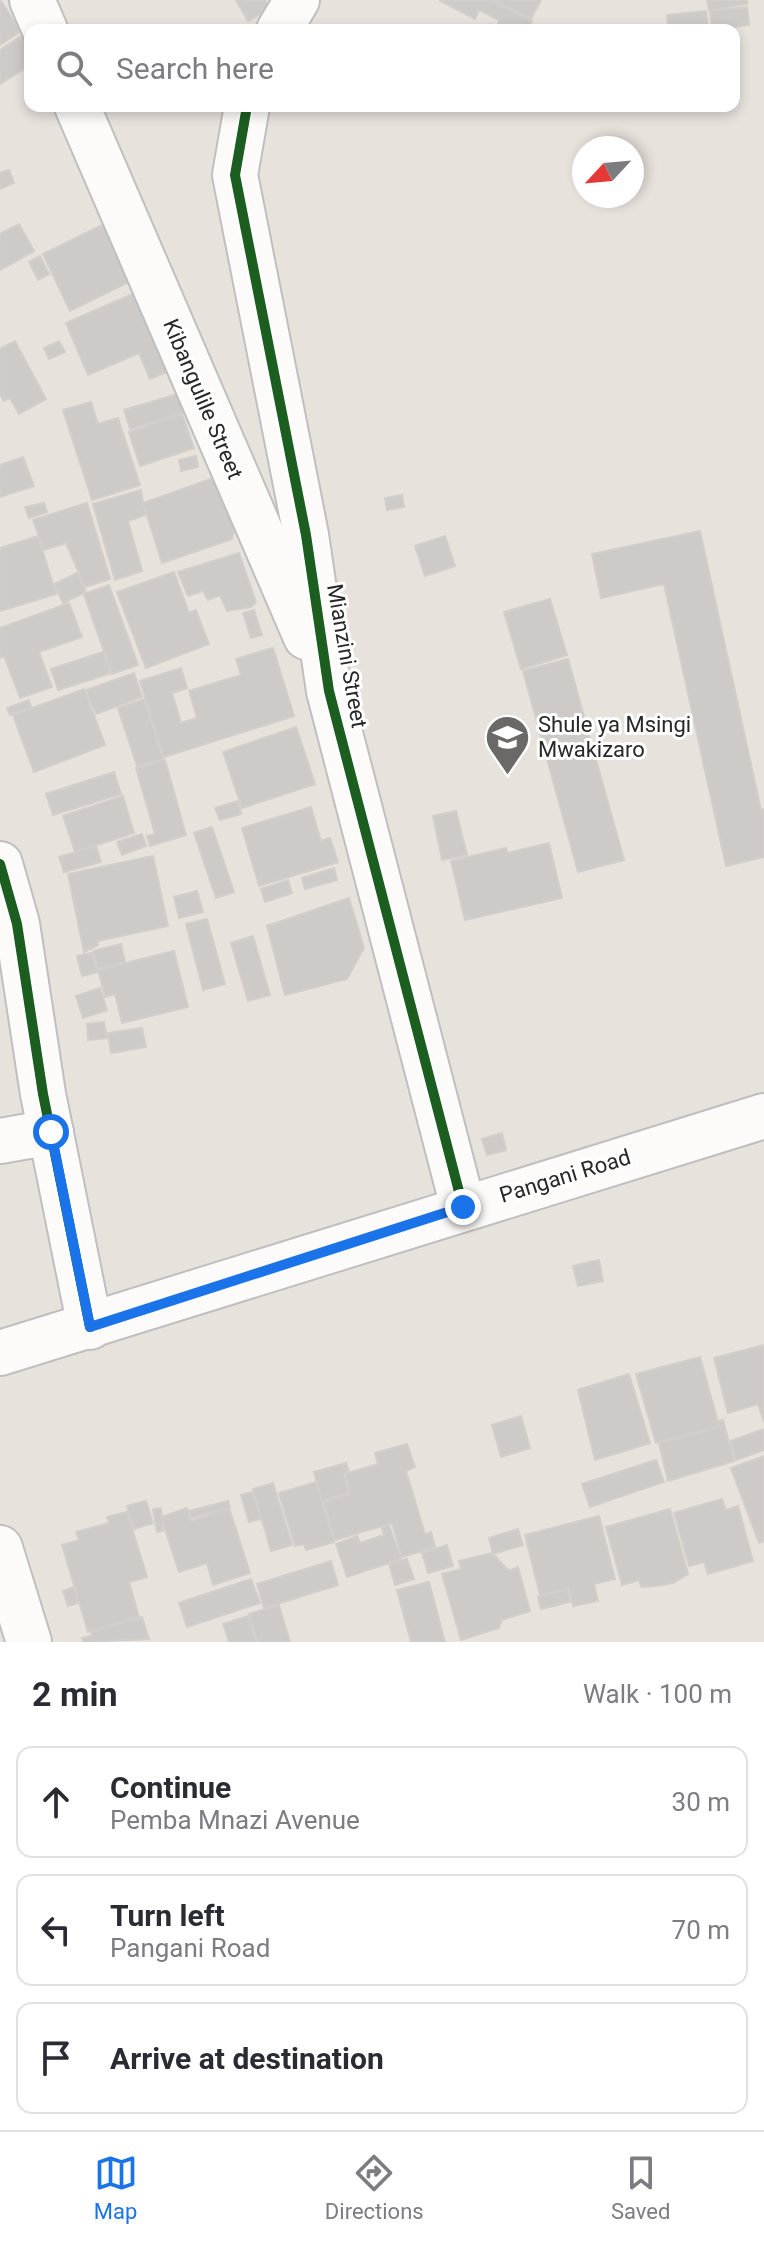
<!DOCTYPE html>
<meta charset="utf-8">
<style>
body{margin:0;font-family:Roboto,sans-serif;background:#f2f2f3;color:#2b2b33}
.compass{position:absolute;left:572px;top:136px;width:72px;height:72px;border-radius:50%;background:#fff;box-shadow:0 4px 12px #0003;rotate:244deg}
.stop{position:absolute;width:24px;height:24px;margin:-18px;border:6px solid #1a73e8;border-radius:50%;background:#fff}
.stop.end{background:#1a73e8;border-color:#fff;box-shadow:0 2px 8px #0008}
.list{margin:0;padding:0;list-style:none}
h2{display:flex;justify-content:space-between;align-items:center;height:104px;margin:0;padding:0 32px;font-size:34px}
h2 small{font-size:26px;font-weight:400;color:#7c7c81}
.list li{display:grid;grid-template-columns:52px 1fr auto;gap:24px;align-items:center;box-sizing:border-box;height:112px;margin:0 16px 16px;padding:0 16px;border:2px solid #e1e1e2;border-radius:16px}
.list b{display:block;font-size:30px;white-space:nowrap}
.list p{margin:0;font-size:26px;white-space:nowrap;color:#7c7c81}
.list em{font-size:26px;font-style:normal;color:#7c7c81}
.icon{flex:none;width:44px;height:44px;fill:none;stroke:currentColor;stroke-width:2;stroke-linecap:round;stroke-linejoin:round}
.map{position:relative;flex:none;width:764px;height:1642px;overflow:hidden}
.search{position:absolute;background:#fff;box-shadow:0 4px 12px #0003;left:24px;right:24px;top:24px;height:88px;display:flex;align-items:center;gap:20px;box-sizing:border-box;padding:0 28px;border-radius:16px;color:#7c7c81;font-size:30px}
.sheet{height:488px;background:#fff}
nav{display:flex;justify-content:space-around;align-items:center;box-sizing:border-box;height:112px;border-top:2px solid #e1e1e2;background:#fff;font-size:22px;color:#7c7c81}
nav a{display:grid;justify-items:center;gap:4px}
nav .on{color:#1a73e8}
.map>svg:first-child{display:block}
.building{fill:#cecac7;stroke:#d3ceca;stroke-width:2}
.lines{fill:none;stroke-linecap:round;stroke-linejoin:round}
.street-casing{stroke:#c0bfbf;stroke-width:48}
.secondary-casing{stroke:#c0bfbf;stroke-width:48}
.street{stroke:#fcfbfa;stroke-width:44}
.secondary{stroke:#fcfbfa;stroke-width:44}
.cycleway-casing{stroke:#fff;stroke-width:15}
.cycleway{stroke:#1b5e20;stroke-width:10}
.route{stroke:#1a73e8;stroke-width:10}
.labels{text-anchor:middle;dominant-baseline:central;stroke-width:6;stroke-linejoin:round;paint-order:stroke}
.street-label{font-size:22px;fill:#282828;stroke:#fff}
.poi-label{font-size:22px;fill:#282828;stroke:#fff;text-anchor:start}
</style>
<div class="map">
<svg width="764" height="1642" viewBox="0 0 764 1642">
<rect width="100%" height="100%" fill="#e8e2dd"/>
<g class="building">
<polygon points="0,0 21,31 0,45"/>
<polygon points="236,0 265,0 270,9 248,21"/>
<polygon points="439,0 490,0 532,21 528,30 496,30 499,20 479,10 475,19"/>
<polygon points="494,0 541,0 531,19"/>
<polygon points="707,0 747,0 747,4 709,10"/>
<polygon points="747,7 749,25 712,30 710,11"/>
<polygon points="706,11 708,28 669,30 667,15"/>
<polygon points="23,35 30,47 30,65 0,84 0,50"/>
<polygon points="9,170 14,183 0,189 0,173"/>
<polygon points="114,219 141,276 70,311 43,254"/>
<polygon points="19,224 34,251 0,270 0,234"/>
<polygon points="40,256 49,274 38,280 29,262"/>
<polygon points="146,288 179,367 150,379 139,353 88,375 66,323"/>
<polygon points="15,341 46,399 19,414 10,398 4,401 0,394 0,349"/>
<polygon points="59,341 65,352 49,359 44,348"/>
<polygon points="188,391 193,410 130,429 124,410"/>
<polygon points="91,402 98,424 118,418 140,485 92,500 63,410"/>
<polygon points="182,414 194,448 140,466 129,432"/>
<polygon points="196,456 198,467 181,471 179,460"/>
<polygon points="23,457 34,486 0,497 0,465"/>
<polygon points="216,477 235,527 232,539 162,563 143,503"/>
<polygon points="141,490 145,515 128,521 142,571 115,580 93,504"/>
<polygon points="402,495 404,507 387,510 385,498"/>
<polygon points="44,503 47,512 29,518 25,507"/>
<polygon points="87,503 110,579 85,587 66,543 44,550 33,520"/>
<polygon points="700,531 761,810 764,809 764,857 726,866 664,584 601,598 592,554"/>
<polygon points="38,536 56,594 0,611 0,548"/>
<polygon points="445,536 455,566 425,576 415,546"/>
<polygon points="239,553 256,602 251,607 227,611 220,595 208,600 203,591 188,596 178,572"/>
<polygon points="174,572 189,613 196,610 209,644 146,668 117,592"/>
<polygon points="77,573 86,592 63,603 54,584"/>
<polygon points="109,585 138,665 112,674 84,594"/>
<polygon points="550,599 567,655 521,669 504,612"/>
<polygon points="69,603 82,637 39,652 52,687 20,698 4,656 0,658 0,628"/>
<polygon points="254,610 262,635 251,638 243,613"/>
<polygon points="273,648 294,716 164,757 140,681 181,668 187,688 172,693 181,723 197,718 189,691 241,675 236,659"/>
<polygon points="103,652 111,673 58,690 51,669"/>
<polygon points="568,659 624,860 578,872 523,671"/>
<polygon points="134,673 142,697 96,714 86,690"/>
<polygon points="84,689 105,745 34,772 13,715"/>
<polygon points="144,699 163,759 137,766 118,708"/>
<polygon points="29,700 31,707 10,715 7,708"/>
<polygon points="296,727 315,784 242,808 223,752"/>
<polygon points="165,760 186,835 150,846 147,836 155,834 136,768"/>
<polygon points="114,772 121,794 53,815 46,794"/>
<polygon points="123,796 134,833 75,852 63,816"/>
<polygon points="238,801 241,814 220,820 215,808"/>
<polygon points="311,807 321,841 330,838 338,862 259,886 242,828"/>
<polygon points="456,811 467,855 442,860 433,816"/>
<polygon points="212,827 234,892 216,898 194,833"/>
<polygon points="142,834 146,846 122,855 117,842"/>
<polygon points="549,843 562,898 465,920 451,861 506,848 507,853"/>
<polygon points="96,846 101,862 64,872 59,857"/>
<polygon points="153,856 168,926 97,941 98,945 84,952 68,874"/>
<polygon points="334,868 337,880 305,889 302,878"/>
<polygon points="288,880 292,893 265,902 261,889"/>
<polygon points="197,891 203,912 179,918 174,897"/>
<polygon points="349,898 364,948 347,979 285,995 267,926"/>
<polygon points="207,919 225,984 203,990 186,924"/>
<polygon points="253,936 270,995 248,1001 231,943"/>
<polygon points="121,944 125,962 98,969 93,951"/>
<polygon points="174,951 188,1007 122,1023 115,994 105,997 98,970"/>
<polygon points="92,953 97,972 82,976 77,956"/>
<polygon points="100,988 107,1010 83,1018 76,996"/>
<polygon points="104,1022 107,1038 88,1040 87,1024"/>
<polygon points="142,1028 146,1047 111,1053 108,1033"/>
<polygon points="502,1133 506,1150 487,1155 482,1139"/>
<polygon points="599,1260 603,1281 578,1286 573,1266"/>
<polygon points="764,1345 764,1422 758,1404 728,1413 714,1358"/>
<polygon points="700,1357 719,1426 656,1443 636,1374"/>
<polygon points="629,1374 650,1443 595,1460 578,1390"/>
<polygon points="521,1416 530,1448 501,1457 492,1425"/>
<polygon points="723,1420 734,1461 668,1481 659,1443 720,1427 718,1421"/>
<polygon points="764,1429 764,1450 736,1460 730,1441"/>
<polygon points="407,1444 415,1467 406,1471 425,1534 431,1532 435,1547 402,1557 392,1523 335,1540 324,1502 351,1494 345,1474 378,1464 375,1453"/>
<polygon points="764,1456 764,1541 759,1543 731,1468"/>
<polygon points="656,1460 664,1482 590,1507 582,1484"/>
<polygon points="346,1463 349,1472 343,1474 349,1493 322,1501 314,1472"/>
<polygon points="316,1482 334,1542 306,1550 304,1544 295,1546 279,1493"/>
<polygon points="273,1483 292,1545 271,1551 253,1489"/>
<polygon points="252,1492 261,1519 249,1522 241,1495"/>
<polygon points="722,1499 726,1510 738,1506 753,1561 708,1574 704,1562 689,1566 674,1513"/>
<polygon points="146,1501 153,1523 134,1529 127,1506"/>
<polygon points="228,1501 230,1507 191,1518 189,1511"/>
<polygon points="161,1508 163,1531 157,1532 153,1509"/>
<polygon points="187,1508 191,1521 229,1508 250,1573 213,1585 207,1563 179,1572 161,1517"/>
<polygon points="670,1509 688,1574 673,1583 656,1586 641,1587 639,1580 622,1585 606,1527"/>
<polygon points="127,1512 147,1577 129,1582 139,1617 88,1632 62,1545 79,1540 76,1532 109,1523 107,1517"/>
<polygon points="599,1516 615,1579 594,1584 598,1601 573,1606 569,1588 540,1595 525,1535"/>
<polygon points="389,1525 401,1559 347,1577 336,1544 357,1536 360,1543 384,1535 382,1528"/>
<polygon points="518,1529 523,1545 493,1554 489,1538"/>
<polygon points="447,1545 453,1566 428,1573 422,1553"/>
<polygon points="492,1553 509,1571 518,1567 530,1611 502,1620 499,1628 461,1640 442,1574 461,1569 459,1561"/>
<polygon points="407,1559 414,1579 395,1585 389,1564"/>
<polygon points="331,1561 338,1585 264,1608 257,1584"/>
<polygon points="251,1579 260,1603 187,1627 179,1603"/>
<polygon points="429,1582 445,1642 411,1642 397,1590"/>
<polygon points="74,1587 78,1603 68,1606 63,1591"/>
<polygon points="567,1589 570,1602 541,1609 538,1597"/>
<polygon points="279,1605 290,1642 258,1642 249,1614"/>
<polygon points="248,1616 256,1642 229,1642 223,1624"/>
<polygon points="142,1617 149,1639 84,1642 82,1638 92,1636 91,1632"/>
</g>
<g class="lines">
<defs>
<g id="street">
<polyline points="32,0 45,30"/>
<polyline points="279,30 297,0"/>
<polyline points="77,106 306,637"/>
<polyline points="247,106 235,175 306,535 329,691 463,1207"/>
<polyline points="0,864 17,924 43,1094 90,1327"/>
<polyline points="0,1141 51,1132"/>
<polyline points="0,1548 29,1642"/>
</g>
<polyline id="secondary" points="0,1353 764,1116"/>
</defs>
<use href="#street" class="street-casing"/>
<use href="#secondary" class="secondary-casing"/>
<use href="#street" class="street"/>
<use href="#secondary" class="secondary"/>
<defs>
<g id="cycleway">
<polyline points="247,106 235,175 306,535 329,691 463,1207"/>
<polyline points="0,864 17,924 43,1094 90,1327"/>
</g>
</defs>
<use href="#cycleway" class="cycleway-casing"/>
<use href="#cycleway" class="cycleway"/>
</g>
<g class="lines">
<polyline class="route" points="51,1132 90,1327 463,1207"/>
</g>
<defs>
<symbol id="school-pin" viewBox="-11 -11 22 30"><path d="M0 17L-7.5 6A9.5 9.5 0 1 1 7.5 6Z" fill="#6b6967" stroke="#fff"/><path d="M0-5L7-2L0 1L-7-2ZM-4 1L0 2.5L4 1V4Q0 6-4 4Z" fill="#fff"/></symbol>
</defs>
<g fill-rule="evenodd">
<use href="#school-pin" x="482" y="712" width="51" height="69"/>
</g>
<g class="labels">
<g class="street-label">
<text transform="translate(203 399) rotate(67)">Kibangulile Street</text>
<text transform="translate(347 656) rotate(80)">Mianzini Street</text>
<text transform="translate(565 1176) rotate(-17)">Pangani Road</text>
</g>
<g class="poi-label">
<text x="538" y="724">Shule ya Msingi<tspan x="538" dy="25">Mwakizaro</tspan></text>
</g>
</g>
</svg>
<svg class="compass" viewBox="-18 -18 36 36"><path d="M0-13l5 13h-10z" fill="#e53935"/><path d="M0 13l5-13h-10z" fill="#7c7c81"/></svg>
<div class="stop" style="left:51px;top:1132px"></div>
<div class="stop end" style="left:463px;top:1207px"></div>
<div class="search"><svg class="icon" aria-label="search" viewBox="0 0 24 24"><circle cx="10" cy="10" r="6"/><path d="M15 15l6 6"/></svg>Search here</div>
</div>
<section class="sheet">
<h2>2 min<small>Walk · 100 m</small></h2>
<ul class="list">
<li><svg class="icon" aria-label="ahead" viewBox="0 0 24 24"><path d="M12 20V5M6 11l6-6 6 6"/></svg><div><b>Continue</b><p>Pemba Mnazi Avenue</p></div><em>30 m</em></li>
<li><svg class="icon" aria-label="left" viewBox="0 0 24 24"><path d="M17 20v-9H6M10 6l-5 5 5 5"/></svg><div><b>Turn left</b><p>Pangani Road</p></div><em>70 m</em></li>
<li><svg class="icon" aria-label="arrive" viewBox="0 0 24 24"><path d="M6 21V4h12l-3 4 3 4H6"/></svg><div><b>Arrive at destination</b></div></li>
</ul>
</section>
<nav>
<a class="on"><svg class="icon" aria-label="map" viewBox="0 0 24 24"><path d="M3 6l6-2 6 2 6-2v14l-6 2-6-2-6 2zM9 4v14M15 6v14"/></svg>Map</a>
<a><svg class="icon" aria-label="directions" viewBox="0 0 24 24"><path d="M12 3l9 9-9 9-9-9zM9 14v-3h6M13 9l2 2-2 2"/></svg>Directions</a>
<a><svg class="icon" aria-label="saved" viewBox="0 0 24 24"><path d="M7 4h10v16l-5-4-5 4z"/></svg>Saved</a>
</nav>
